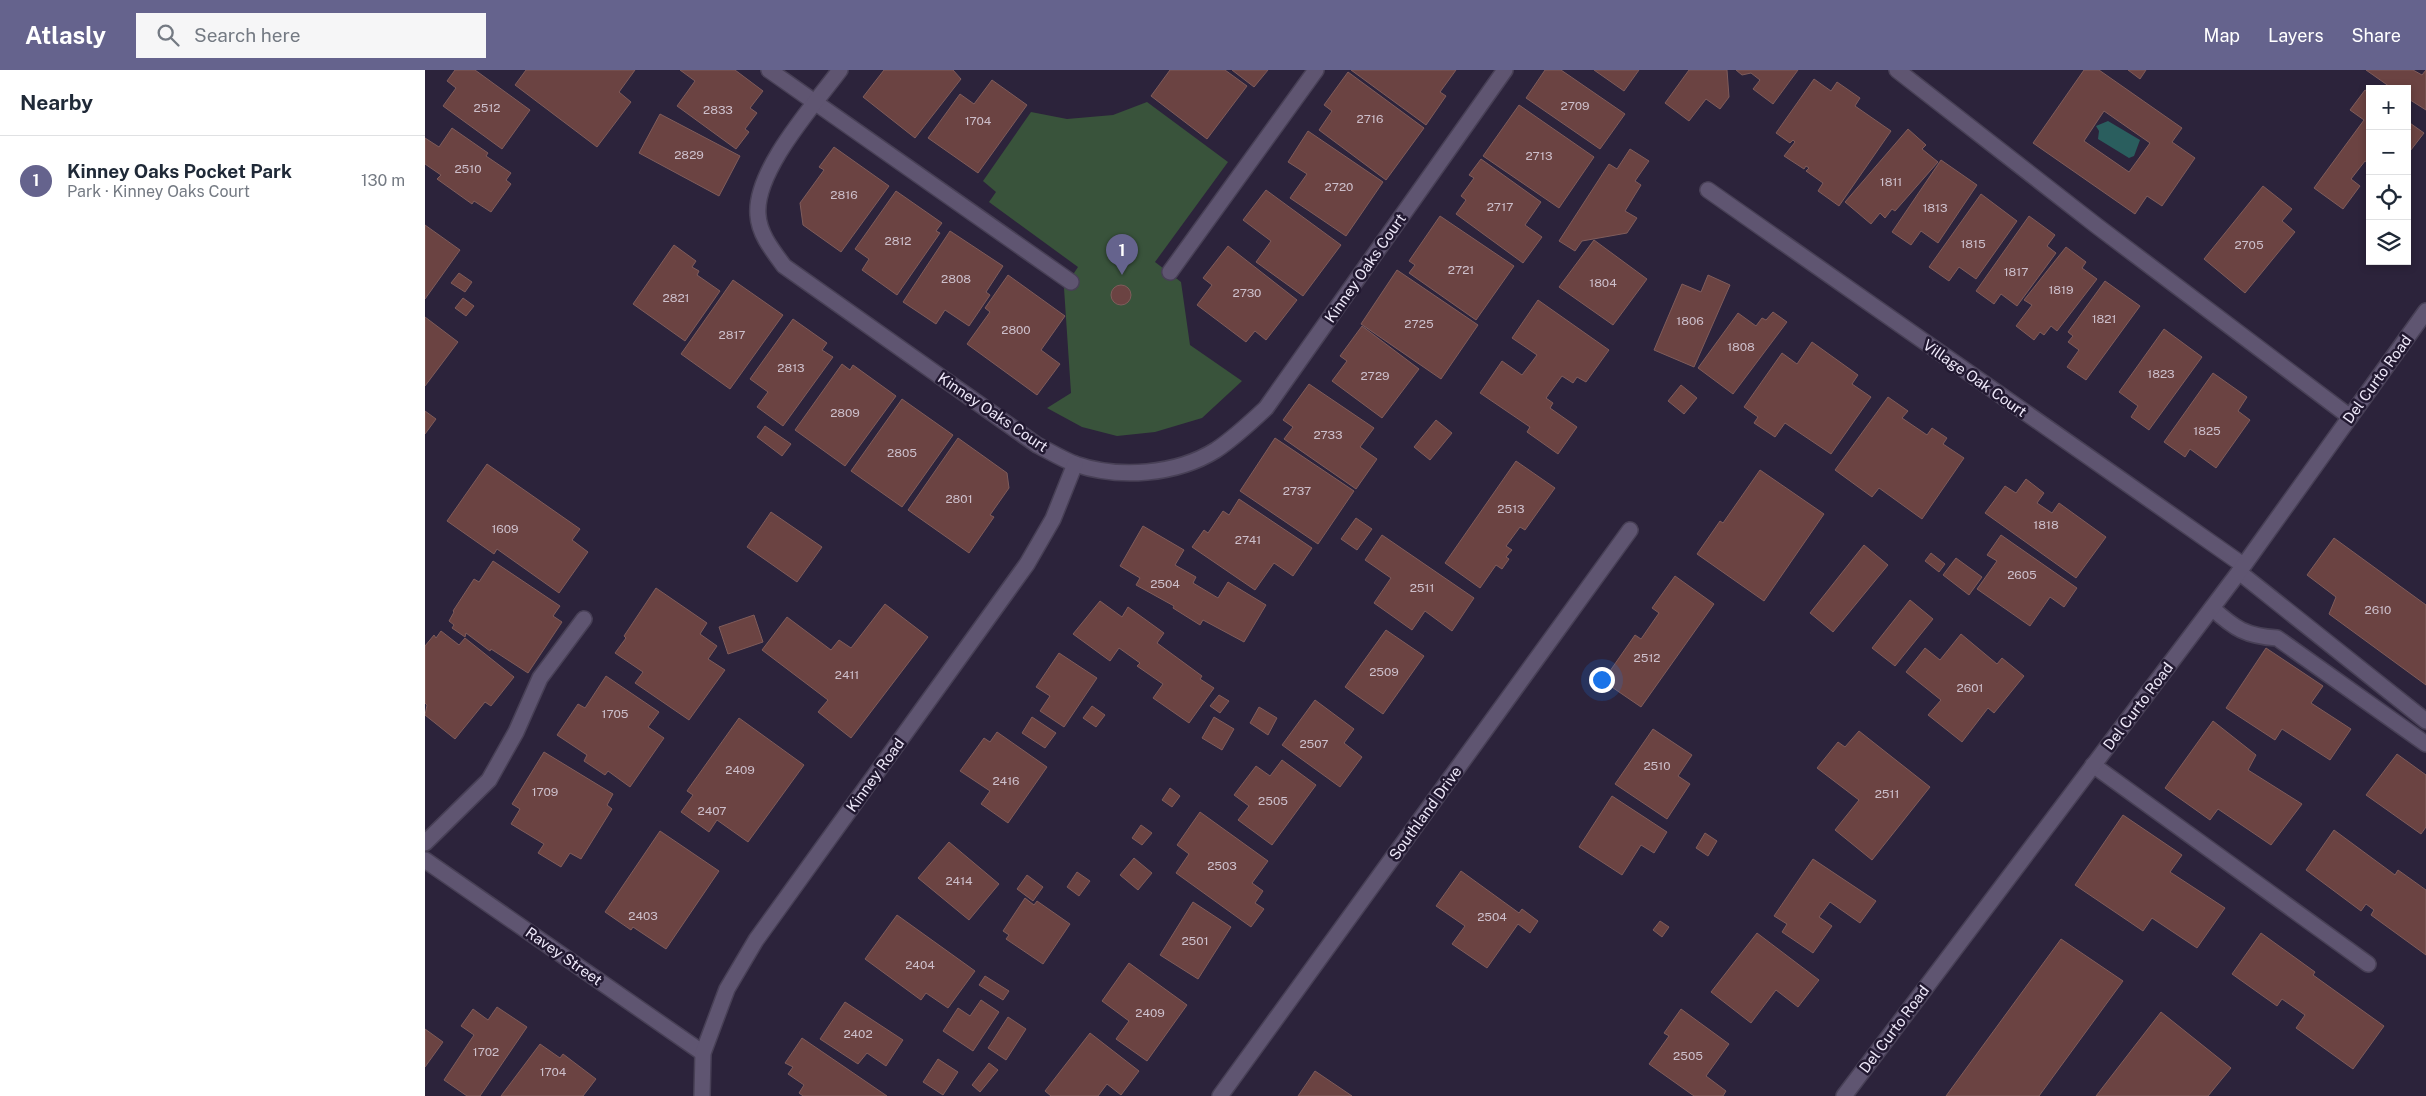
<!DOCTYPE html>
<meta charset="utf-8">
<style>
body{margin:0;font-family:"Public Sans",sans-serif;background:#f6f6f7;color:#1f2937}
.controls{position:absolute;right:15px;top:15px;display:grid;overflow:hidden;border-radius:0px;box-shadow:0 2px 8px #0003}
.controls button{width:45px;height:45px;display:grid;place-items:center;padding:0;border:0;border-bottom:1px solid #e0e1e3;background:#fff;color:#1f2937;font:25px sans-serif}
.you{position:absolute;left:1176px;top:609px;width:18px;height:18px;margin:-12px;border:4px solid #fff;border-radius:50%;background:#1a73e8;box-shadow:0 0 0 8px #1a73e833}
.badge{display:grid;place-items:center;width:32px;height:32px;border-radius:50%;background:#65638d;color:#fff;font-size:16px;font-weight:700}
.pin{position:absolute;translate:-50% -41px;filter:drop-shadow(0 1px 2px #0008)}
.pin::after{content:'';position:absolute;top:26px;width:18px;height:15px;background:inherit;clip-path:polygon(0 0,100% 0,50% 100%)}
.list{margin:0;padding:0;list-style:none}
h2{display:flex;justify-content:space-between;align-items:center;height:65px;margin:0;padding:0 20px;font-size:21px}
h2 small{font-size:16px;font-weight:400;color:#747a83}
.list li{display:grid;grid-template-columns:32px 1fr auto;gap:15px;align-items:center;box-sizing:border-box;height:90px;padding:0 20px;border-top:1px solid #e0e1e3}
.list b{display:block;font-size:19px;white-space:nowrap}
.list p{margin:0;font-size:16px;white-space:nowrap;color:#747a83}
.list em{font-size:16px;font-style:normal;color:#747a83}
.icon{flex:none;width:28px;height:28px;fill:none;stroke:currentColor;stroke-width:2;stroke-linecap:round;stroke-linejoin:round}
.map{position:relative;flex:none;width:2001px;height:1026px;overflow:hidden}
header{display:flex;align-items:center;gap:30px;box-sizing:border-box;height:70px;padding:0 25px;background:#65638d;color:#fff}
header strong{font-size:24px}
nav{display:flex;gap:28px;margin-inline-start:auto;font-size:18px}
.search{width:350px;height:45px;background:#f6f6f7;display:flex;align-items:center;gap:12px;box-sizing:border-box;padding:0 18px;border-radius:0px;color:#747a83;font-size:19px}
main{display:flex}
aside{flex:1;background:#fff}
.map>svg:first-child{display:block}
.green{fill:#39533b}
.water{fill:#2a5e5e}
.building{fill:#6b4342;stroke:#7f5c5b;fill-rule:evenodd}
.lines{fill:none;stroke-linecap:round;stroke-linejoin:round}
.minor-casing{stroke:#484056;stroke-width:18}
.minor{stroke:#5f5571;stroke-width:15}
.labels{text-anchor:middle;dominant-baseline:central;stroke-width:5;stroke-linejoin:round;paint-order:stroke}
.number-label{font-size:12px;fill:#cdbfcb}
.street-label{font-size:15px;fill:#eee8f9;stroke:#221931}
</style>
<header>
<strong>Atlasly</strong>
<div class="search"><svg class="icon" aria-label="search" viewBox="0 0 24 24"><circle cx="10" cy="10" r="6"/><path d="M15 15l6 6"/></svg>Search here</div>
<nav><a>Map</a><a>Layers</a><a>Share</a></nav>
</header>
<main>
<aside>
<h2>Nearby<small></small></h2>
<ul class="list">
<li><span class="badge">1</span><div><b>Kinney Oaks Pocket Park</b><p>Park · Kinney Oaks Court</p></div><em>130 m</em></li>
</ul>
</aside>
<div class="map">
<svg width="2001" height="1026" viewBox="0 0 2001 1026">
<rect width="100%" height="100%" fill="#2c233b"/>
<polygon class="green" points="722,32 803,92 730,192 756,212 765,275 817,311 777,348 730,362 692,366 657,357 622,338 646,323 639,218 653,197 564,132 571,122 558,111 606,42 642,49 688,45"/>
<polygon class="water" points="1683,51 1715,70 1709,86 1704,88 1673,69 1674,61 1671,56"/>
<g class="building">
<polygon points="30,0 50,0 105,40 77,79 18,36 31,18 22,11"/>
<polygon points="101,0 210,0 194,22 206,32 172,77 90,15"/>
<polygon points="255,0 310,0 338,21 325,38 332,43 320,59 324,62 311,79 252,36 270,11"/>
<polygon points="459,0 528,0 536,9 490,68 438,27"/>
<polygon points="745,0 800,0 822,16 782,69 726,26"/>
<polygon points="807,0 843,0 829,17"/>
<polygon points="926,0 1031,0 1015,22 1021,26 1001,55"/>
<polygon points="1120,0 1136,0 1200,44 1175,79 1101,28"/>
<polygon points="1169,0 1214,0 1199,21"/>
<polygon points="1264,0 1302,0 1304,27 1295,39 1281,29 1264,51 1240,33"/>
<polygon points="1311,0 1373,0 1348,34 1328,19 1335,10 1326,3 1317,5"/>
<path d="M1659,0H1674L1757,58L1747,72L1770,88L1737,136L1722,126L1710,144L1608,73ZM1679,41L1725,73L1704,102L1659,71Z"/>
<polygon points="1703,0 1721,0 1715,9"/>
<polygon points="1941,0 1988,0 1997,5 2001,0 2001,40 1982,28 1982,19 1968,19"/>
<polygon points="923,2 999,58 961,110 894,60 907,41 899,35"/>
<polygon points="1389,9 1406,21 1412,12 1435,28 1430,36 1466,61 1414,136 1393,121 1398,113 1381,101 1384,98 1381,96 1379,99 1359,86 1370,72 1368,70 1365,73 1351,63"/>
<polygon points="567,10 602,35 553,103 503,68 535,24 549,34"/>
<polygon points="1940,20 1945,23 1945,94 1940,91 1926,109 1935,116 1918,139 1889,118 1939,50 1925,40"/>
<polygon points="1094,35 1169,87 1134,138 1058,86"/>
<polygon points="235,44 315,86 294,126 214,83"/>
<polygon points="1982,51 1999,63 1982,85"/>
<polygon points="27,58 63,83 61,86 86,103 81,110 86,114 66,142 49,131 47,134 12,109 16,105 0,94 0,68 14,77"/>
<polygon points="1483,59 1501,75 1497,79 1513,92 1470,141 1467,139 1460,148 1455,143 1446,154 1420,132"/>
<polygon points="883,61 958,112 921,166 865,128 882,104 863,92"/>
<polygon points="409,77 464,116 416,182 378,155 375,133 399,100 394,97"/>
<polygon points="1205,79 1224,91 1210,111 1216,115 1200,141 1212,148 1202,163 1157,171 1150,181 1134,171 1184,94 1192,99"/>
<polygon points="1056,89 1116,132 1100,155 1117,167 1098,193 1031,144 1041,130 1036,126 1049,108 1044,105"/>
<polygon points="1516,90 1552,115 1513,173 1496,161 1486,175 1467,162"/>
<polygon points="1838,116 1867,139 1857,151 1870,162 1820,223 1779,189"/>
<polygon points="841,120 916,175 878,226 831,192 846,171 818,150"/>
<polygon points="471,121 517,153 511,161 515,163 472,225 437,200 444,189 430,179"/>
<polygon points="1556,124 1592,151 1551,209 1534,197 1524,211 1504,197"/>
<polygon points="1015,146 1089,196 1051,250 984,203 990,195 984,191"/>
<polygon points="1604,146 1630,165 1622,176 1631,183 1592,236 1576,224 1569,234 1551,221"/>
<polygon points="0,155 35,180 0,229"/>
<polygon points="525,161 578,196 561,222 565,225 544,256 520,240 511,254 478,232"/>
<polygon points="1169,170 1222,209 1188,255 1134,217"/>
<polygon points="249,175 271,191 267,197 274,201 272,205 295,221 260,271 208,234"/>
<polygon points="803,176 872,230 841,270 830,261 821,272 772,235 787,215 778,208"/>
<polygon points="1641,177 1661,192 1657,198 1672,209 1632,261 1626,256 1619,265 1615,262 1609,270 1591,256 1607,235 1599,230"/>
<polygon points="972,200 1053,255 1016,309 936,254"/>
<polygon points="34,203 47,212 40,222 26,213"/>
<polygon points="583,205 640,246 616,280 635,294 612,325 542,274 565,242 560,238"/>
<polygon points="1283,205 1305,215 1269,297 1229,280 1257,214 1276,222"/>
<polygon points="308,210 358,245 305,319 256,284"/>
<polygon points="1680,211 1715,236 1661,310 1642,297 1654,280 1643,272 1648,266 1643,262"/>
<circle cx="696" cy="225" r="10"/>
<polygon points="38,228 49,236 41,246 30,238"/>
<polygon points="1113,230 1184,280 1161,312 1152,307 1148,313 1137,306 1121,328 1128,333 1125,338 1152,357 1133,384 1102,362 1105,357 1055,323 1077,291 1097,305 1112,285 1087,268"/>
<polygon points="1348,242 1362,252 1308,324 1273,298 1313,243 1331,256 1337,248 1341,250"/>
<polygon points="0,247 33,272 0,316"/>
<polygon points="368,249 402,273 397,280 408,287 358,356 332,337 343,322 325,309"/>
<polygon points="937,256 994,299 957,348 907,311 922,291 915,286"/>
<polygon points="1739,259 1777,287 1724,360 1706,347 1713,336 1694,322"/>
<polygon points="1387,272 1433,305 1427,314 1446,327 1406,384 1360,353 1350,367 1329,353 1333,347 1319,337 1357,283 1372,294"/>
<polygon points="417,294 425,300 428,295 471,326 420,396 370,360"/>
<polygon points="1788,303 1822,327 1813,341 1825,350 1791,398 1765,379 1760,387 1739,372"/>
<polygon points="884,314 949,358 935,377 952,389 931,419 859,369 868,357 858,350"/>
<polygon points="1256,315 1272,328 1259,344 1243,331"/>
<polygon points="1463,327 1483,341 1477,348 1502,365 1507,358 1522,368 1518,374 1539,388 1497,449 1454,418 1447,427 1410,400"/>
<polygon points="477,329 528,365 477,437 426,401"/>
<polygon points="0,341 11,349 0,364"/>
<polygon points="1011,350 1027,363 1005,390 989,377"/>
<polygon points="340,356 366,374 357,386 332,367"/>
<polygon points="533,368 582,403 584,418 565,445 569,447 544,483 483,440"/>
<polygon points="850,368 929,421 893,474 815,421"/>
<polygon points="1091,391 1130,418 1100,460 1095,457 1081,476 1087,480 1081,487 1084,489 1077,499 1071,495 1055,518 1020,493"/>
<polygon points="62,394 155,459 147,470 163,482 134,523 72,479 69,484 22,451"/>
<polygon points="1335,400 1399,444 1339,531 1272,484 1295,451 1298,453"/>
<polygon points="1601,409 1619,423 1612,433 1627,443 1634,433 1681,467 1651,508 1560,443 1580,416 1591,423"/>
<polygon points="814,429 887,478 868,506 849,493 830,520 767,477 779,460 783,463 798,441 804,445"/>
<polygon points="346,442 397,477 372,512 322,477"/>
<polygon points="931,448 947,459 932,480 916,469"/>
<polygon points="718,456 759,480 750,495 771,507 768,513 793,528 803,512 841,535 819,572 778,550 775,555 748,538 749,536 711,515 715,508 695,496"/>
<polygon points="957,465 1049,528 1027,561 1000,541 987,560 949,533 966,508 940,490"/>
<polygon points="1576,465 1652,518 1639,537 1625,527 1605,556 1552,519 1572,491 1562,485"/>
<polygon points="1909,468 2001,535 2001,615 1904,544 1911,527 1882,505"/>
<polygon points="1439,475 1463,495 1408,562 1385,543"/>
<polygon points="1506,483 1520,494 1514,502 1500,491"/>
<polygon points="1531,488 1557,507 1544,525 1518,505"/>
<polygon points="68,491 135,536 128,546 137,552 103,603 66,579 65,581 41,563 40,567 27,558 29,555 24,551 29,542 28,541 49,509 54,512"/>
<polygon points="1250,506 1289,534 1216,637 1178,611 1210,565 1216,569 1234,543 1227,538"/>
<polygon points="231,518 282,553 275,564 292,576 283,589 300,600 264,650 210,613 218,602 190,583 201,568 199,566"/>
<polygon points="1485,530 1508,549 1470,596 1447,578"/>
<polygon points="675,531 697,547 703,537 739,563 732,573 777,606 775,609 789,618 764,653 728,628 738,614 712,596 715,593 694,578 685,591 648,564"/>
<polygon points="460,534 503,567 426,668 393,642 403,630 337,580 362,547 406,580 414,570 426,578"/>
<polygon points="329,545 338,572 303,584 294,557"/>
<polygon points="961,560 999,586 958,644 920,617"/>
<polygon points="16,561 34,575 40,568 89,607 66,636 60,632 30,669 0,645 2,635 0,633 0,576 9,565 11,568"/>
<polygon points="1536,564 1572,594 1577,588 1599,606 1569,643 1563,638 1537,672 1503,645 1516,630 1481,602 1500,578 1515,590"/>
<polygon points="1841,578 1898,616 1886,633 1926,659 1905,690 1857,659 1850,670 1801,638"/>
<polygon points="634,583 672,608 639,657 615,641 625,626 611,617"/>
<polygon points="181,606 234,642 223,657 239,668 205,717 183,701 180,705 159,691 162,685 132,665 153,634 160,638"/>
<polygon points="794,625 804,631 795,643 785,636"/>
<polygon points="890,630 929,659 919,673 937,687 915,717 857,675"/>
<polygon points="667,636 680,645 671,657 658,648"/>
<polygon points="834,637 852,648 843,665 825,653"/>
<polygon points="607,647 631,663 620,678 597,663"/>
<polygon points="789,647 809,659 797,680 777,668"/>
<polygon points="314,648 379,695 323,772 292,750 284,762 256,742 268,725 262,721 264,718"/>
<polygon points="1788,651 1831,685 1823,700 1877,734 1846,775 1793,739 1785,750 1740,718"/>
<polygon points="1228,659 1267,685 1253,706 1265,714 1242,749 1190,714"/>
<polygon points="1434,661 1505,717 1447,790 1410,760 1434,730 1392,698 1413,672 1420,677"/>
<polygon points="572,662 622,697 583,753 556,734 565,721 535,701 559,668 565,672"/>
<polygon points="119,682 188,724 182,735 187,739 156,789 145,783 136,797 113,783 119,774 86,754 95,739 87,734"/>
<polygon points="1972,684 2001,705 2001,757 1996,764 1941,725"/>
<polygon points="857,690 891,715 847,775 813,750 824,736 809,725 831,696 845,706"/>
<polygon points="745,718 755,726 747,737 737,730"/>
<polygon points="1187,726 1242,762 1229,783 1216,775 1197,805 1154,777"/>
<polygon points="775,742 843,791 827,813 838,821 830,833 839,839 826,857 751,803 764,784 752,775"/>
<polygon points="1698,745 1757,785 1745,802 1800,838 1772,878 1727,848 1718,861 1650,815"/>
<polygon points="716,755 727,763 717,775 707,768"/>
<polygon points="1909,760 1970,805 1973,800 2001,820 2001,885 1946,845 1949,840 1941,834 1936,841 1881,800"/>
<polygon points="235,761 294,801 241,879 208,857 206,860 180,842"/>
<polygon points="1280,763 1292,771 1283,786 1271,778"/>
<polygon points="524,772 574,814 544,850 493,808"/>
<polygon points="709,788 727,803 713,820 695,805"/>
<polygon points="1388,789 1451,831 1435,853 1405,832 1394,847 1407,856 1388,883 1357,862 1362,854 1349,846"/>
<polygon points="1036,801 1094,843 1097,839 1113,851 1105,863 1093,854 1062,898 1027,874 1040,856 1011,836"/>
<polygon points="652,802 665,811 654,826 642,817"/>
<polygon points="602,805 618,817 608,831 592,819"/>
<polygon points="600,828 609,835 612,831 645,854 618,894 581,869 584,865 578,861"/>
<polygon points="768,832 806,857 773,909 735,885"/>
<polygon points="472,845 550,901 523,938 501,923 496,930 440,889"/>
<polygon points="1235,851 1244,857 1237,867 1228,860"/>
<polygon points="1332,863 1394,910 1373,937 1351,920 1326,953 1286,922"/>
<polygon points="1836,863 1890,902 1888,905 1959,956 1928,999 1871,958 1880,945 1857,929 1852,936 1807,904"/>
<polygon points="1636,869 1698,911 1614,1026 1521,1026"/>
<polygon points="704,893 762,935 722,991 691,969 704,951 677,931"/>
<polygon points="560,906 584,921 578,930 554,915"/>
<polygon points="556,930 574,942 548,981 518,961 533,938 545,946"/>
<polygon points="420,932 478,970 461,996 442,983 433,994 395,969"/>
<polygon points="72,937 102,957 55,1026 42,1026 19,1010 49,965 36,956 48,939 63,950"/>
<polygon points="1256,939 1304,974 1281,1006 1301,1021 1298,1026 1269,1026 1224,994 1244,966 1239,963"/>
<polygon points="1736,942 1806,998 1783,1026 1671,1026"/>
<polygon points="583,947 601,959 581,990 563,978"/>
<polygon points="0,959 18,972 0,997"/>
<polygon points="665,963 714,1001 696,1025 682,1014 673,1026 626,1026 620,1021"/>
<polygon points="377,968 462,1026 378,1026 374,1023 379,1015 363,1004 368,997 360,993"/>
<polygon points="115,974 135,988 138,984 171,1009 158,1026 76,1026"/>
<polygon points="513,989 533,1002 518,1025 498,1012"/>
<polygon points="564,993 573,1000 555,1022 547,1015"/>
<polygon points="890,1001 927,1026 873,1026"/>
</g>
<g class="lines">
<defs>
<g id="minor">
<polyline points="344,0 646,212"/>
<path d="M415,0C389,35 329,101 333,145C334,164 348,181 359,196L612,375C624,381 637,389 650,394C694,409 751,405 791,380C809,368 825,353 841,338L1080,0"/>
<polyline points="1472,0 1672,156 1925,347"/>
<polyline points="1283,120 1818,495"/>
<polyline points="745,202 891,0"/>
<polyline points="1814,502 2001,651"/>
<path d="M1787,538C1810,559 1821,566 1852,568L2001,674"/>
<polyline points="1668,695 1943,894"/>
<polyline points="0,773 64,710 91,662 115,608 159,549"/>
<polyline points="0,790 278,983"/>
<polyline points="277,1026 278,983 302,919 331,870 602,494 628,449 650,394"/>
<polyline points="795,1026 1205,460"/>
<polyline points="1419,1026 1814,502 2001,241"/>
</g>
</defs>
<use href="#minor" class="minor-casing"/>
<use href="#minor" class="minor"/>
</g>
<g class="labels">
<g class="number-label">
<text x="1150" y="36">2709</text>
<text x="62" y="38">2512</text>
<text x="293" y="40">2833</text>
<text x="945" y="49">2716</text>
<text x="553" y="51">1704</text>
<text x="264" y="85">2829</text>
<text x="1114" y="86">2713</text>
<text x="43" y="99">2510</text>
<text x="1466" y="112">1811</text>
<text x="914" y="117">2720</text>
<text x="419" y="125">2816</text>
<text x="1075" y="137">2717</text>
<text x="1510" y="138">1813</text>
<text x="473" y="171">2812</text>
<text x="1548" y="174">1815</text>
<text x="1824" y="175">2705</text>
<text x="1036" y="200">2721</text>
<text x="1591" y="202">1817</text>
<text x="531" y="209">2808</text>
<text x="1178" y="213">1804</text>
<text x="1636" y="220">1819</text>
<text x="822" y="223">2730</text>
<text x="251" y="228">2821</text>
<text x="1679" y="249">1821</text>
<text x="1265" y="251">1806</text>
<text x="994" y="254">2725</text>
<text x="591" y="260">2800</text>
<text x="307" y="265">2817</text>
<text x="1316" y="277">1808</text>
<text x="366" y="298">2813</text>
<text x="1736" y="304">1823</text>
<text x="950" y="306">2729</text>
<text x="420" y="343">2809</text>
<text x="1782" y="361">1825</text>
<text x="903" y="365">2733</text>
<text x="477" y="383">2805</text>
<text x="872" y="421">2737</text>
<text x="534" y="429">2801</text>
<text x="1086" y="439">2513</text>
<text x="1621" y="455">1818</text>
<text x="80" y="459">1609</text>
<text x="823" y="470">2741</text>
<text x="1597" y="505">2605</text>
<text x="740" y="514">2504</text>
<text x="997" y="518">2511</text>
<text x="1953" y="540">2610</text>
<text x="1222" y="588">2512</text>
<text x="959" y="602">2509</text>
<text x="422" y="605">2411</text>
<text x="1545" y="618">2601</text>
<text x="190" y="644">1705</text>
<text x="889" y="674">2507</text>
<text x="1232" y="696">2510</text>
<text x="315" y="700">2409</text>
<text x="581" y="711">2416</text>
<text x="120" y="722">1709</text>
<text x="1462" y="724">2511</text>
<text x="848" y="731">2505</text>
<text x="287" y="741">2407</text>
<text x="797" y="796">2503</text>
<text x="534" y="811">2414</text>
<text x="218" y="846">2403</text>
<text x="1067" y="847">2504</text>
<text x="770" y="871">2501</text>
<text x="495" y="895">2404</text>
<text x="725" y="943">2409</text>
<text x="433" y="964">2402</text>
<text x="61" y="982">1702</text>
<text x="1263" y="986">2505</text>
<text x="128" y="1002">1704</text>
</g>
<g class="street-label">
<text transform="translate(940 198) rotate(-55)">Kinney Oaks Court</text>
<text transform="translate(1550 308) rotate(35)">Village Oak Court</text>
<text transform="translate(1952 309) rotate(-54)">Del Curto Road</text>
<text transform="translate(568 342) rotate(34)">Kinney Oaks Court</text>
<text transform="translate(1713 636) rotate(-53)">Del Curto Road</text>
<text transform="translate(450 705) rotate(-54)">Kinney Road</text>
<text transform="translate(1000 743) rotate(-54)">Southland Drive</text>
<text transform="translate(139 886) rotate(35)">Ravey Street</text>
<text transform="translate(1469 959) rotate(-53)">Del Curto Road</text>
</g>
</g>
</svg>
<div class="controls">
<button>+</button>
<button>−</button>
<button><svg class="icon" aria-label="locate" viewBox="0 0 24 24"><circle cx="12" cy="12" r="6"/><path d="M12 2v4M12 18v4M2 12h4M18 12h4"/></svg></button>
<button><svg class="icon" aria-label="layers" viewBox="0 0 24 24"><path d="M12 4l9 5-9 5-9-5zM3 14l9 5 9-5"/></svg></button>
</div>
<div class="you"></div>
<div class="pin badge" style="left:697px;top:205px">1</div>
</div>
</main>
